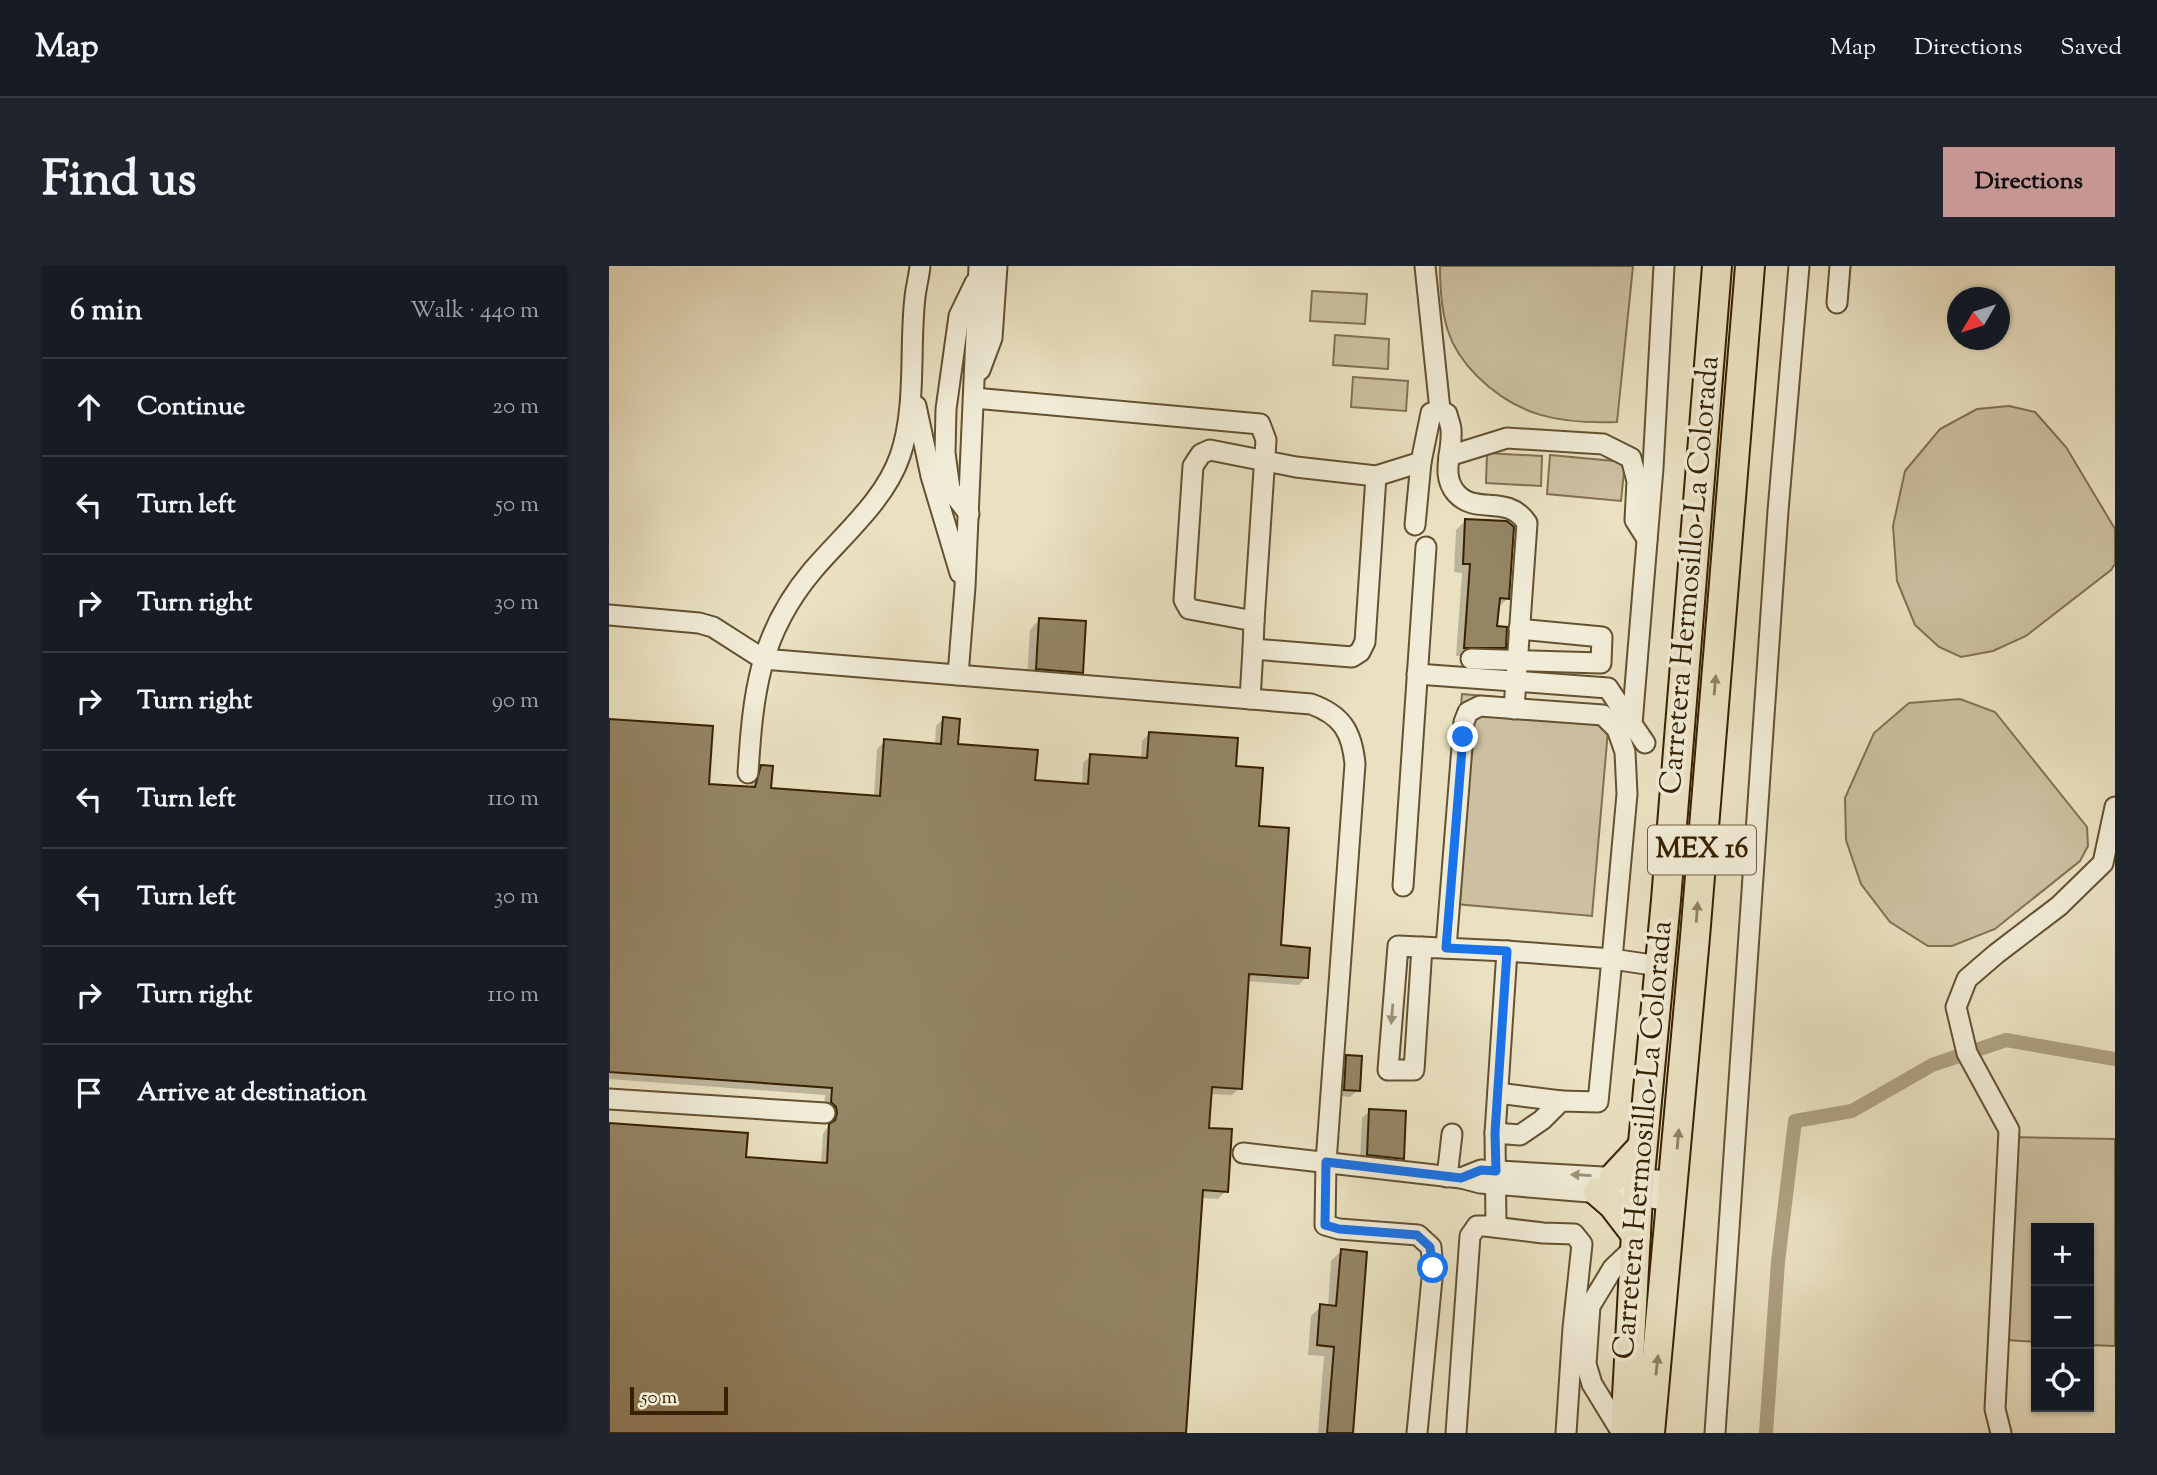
<!DOCTYPE html>
<meta charset="utf-8">
<style>
body{margin:0;font-family:"Sorts Mill Goudy",serif;background:#20242c;color:#f1f3f6}
.controls{position:absolute;right:21px;bottom:21px;display:grid;overflow:hidden;border-radius:0px;box-shadow:0 2px 5px #0004}
.controls button{width:63px;height:63px;display:grid;place-items:center;padding:0;border:0;border-bottom:2px solid #363941;background:#171b24;color:#f1f3f6;font:35px sans-serif}
.compass{position:absolute;left:1338px;top:21px;width:63px;height:63px;border-radius:50%;background:#171b24;box-shadow:0 2px 5px #0004;rotate:231deg}
.scale{position:absolute;left:21px;bottom:18px;width:98px;box-sizing:border-box;padding-left:7px;border:4px solid #372100;border-top:0;font-size:19px;line-height:24px;white-space:nowrap;color:#372100;-webkit-text-stroke:5px #f1ecd7;paint-order:stroke}
.stop{position:absolute;width:21px;height:21px;margin:-16px;border:5px solid #1a73e8;border-radius:50%;background:#fff}
.stop.end{background:#1a73e8;border-color:#fff;box-shadow:0 2px 7px #0008}
.list{margin:0;padding:0;list-style:none}
h2{display:flex;justify-content:space-between;align-items:center;height:91px;margin:0;padding:0 28px;font-size:30px}
h2 small{font-size:23px;font-weight:400;color:#9ea1a6}
.list li{display:grid;grid-template-columns:46px 1fr auto;gap:21px;align-items:center;box-sizing:border-box;height:98px;padding:0 28px;border-top:2px solid #363941}
.list b{display:block;font-size:26px;white-space:nowrap}
.list em{font-size:23px;font-style:normal;color:#9ea1a6}
.icon{flex:none;width:38px;height:38px;fill:none;stroke:currentColor;stroke-width:2;stroke-linecap:round;stroke-linejoin:round}
.map{position:relative;flex:none;width:1506px;height:1167px;overflow:hidden;border-radius:0px}
header{display:flex;align-items:center;gap:42px;box-sizing:border-box;height:98px;padding:0 35px;background:#171b24;border-bottom:2px solid #363941}
header strong{font-size:33px}
nav{display:flex;gap:38px;margin-inline-start:auto;font-size:24px}
.intro{display:flex;align-items:center;justify-content:space-between;box-sizing:border-box;height:168px;padding:0 42px}
h1{margin:0;font-size:49px}
.button{padding:18px 32px;border-radius:0px;background:#c59692;color:#111;font-size:24px;font-weight:700}
main{display:flex;gap:42px;padding:0 42px}
aside{flex:1;background:#171b24;border-radius:0px;box-shadow:0 2px 5px #0004}
.map>svg:first-child{display:block}
.green{fill:#ccc0a1;stroke:#827050;stroke-width:2}
.shadow{fill:#0003}
.lines{fill:none;stroke-linecap:round;stroke-linejoin:round}
.canal{stroke:#ada080;stroke-width:14}
.building{fill:#948565;stroke:#372100;stroke-width:2}
.minor-casing{stroke:#645130;stroke-width:23}
.highway-casing{stroke:#372100;stroke-width:32}
.minor{stroke:#f1ecd7;stroke-width:19}
.highway{stroke:#eae1c2;stroke-width:28}
.oneway{fill:#908161}
.oneway2{fill:#9d9176}
.route{stroke:#1a73e8;stroke-width:9}
.labels{text-anchor:middle;dominant-baseline:central;stroke-width:7;stroke-linejoin:round;paint-order:stroke}
.shield{fill:#f1ecd7;stroke:#6f5e40;stroke-width:2}
.shield-label{font-size:28px;font-weight:bold;fill:#372100}
.street-label{font-size:30px;fill:#372100;stroke:#f1ecd7}
</style>
<header>
<strong>Map</strong>
<nav><a>Map</a><a>Directions</a><a>Saved</a></nav>
</header>
<div class="intro"><h1>Find us</h1><a class="button">Directions</a></div>
<main>
<aside>
<h2>6 min<small>Walk · 440 m</small></h2>
<ul class="list">
<li><svg class="icon" aria-label="ahead" viewBox="0 0 24 24"><path d="M12 20V5M6 11l6-6 6 6"/></svg><div><b>Continue</b></div><em>20 m</em></li>
<li><svg class="icon" aria-label="left" viewBox="0 0 24 24"><path d="M17 20v-9H6M10 6l-5 5 5 5"/></svg><div><b>Turn left</b></div><em>50 m</em></li>
<li><svg class="icon" aria-label="right" viewBox="0 0 24 24"><path d="M7 20v-9h11M14 6l5 5-5 5"/></svg><div><b>Turn right</b></div><em>30 m</em></li>
<li><svg class="icon" aria-label="right" viewBox="0 0 24 24"><path d="M7 20v-9h11M14 6l5 5-5 5"/></svg><div><b>Turn right</b></div><em>90 m</em></li>
<li><svg class="icon" aria-label="left" viewBox="0 0 24 24"><path d="M17 20v-9H6M10 6l-5 5 5 5"/></svg><div><b>Turn left</b></div><em>110 m</em></li>
<li><svg class="icon" aria-label="left" viewBox="0 0 24 24"><path d="M17 20v-9H6M10 6l-5 5 5 5"/></svg><div><b>Turn left</b></div><em>30 m</em></li>
<li><svg class="icon" aria-label="right" viewBox="0 0 24 24"><path d="M7 20v-9h11M14 6l5 5-5 5"/></svg><div><b>Turn right</b></div><em>110 m</em></li>
<li><svg class="icon" aria-label="arrive" viewBox="0 0 24 24"><path d="M6 21V4h12l-3 4 3 4H6"/></svg><div><b>Arrive at destination</b></div></li>
</ul>
</aside>
<div class="map">
<svg width="1506" height="1167" viewBox="0 0 1506 1167">
<rect width="100%" height="100%" fill="#eae1c2"/>
<filter id="stains"><feTurbulence type="fractalNoise" baseFrequency=".00286" numOctaves="4"/><feColorMatrix values="0 0 0 0 .2 0 0 0 0 .09 0 0 0 0 .02 0 0 0 .5 -.17"/></filter>
<radialGradient id="worn" r=".72"><stop offset=".6" stop-color="#630" stop-opacity="0"/><stop offset="1" stop-color="#630" stop-opacity=".3"/></radialGradient>
<g class="green">
<path d="M831,0H1024L1008,156C952,158 909,151 868,110C856,98 844,81 839,65C832,44 831,22 831,0Z"/>
<polygon points="703,25 758,28 756,58 701,55"/>
<polygon points="726,69 780,73 779,103 724,99"/>
<polygon points="744,111 799,115 797,145 742,141"/>
<polygon points="1400,140 1426,146 1457,181 1506,263 1506,298 1502,304 1417,370 1384,385 1352,391 1330,381 1306,359 1288,315 1284,260 1296,205 1331,163 1368,143"/>
<polygon points="878,187 933,190 932,220 877,217"/>
<polygon points="941,189 1016,196 1012,235 938,228"/>
<polygon points="853,428 1001,441 983,650 835,637"/>
<polygon points="1351,433 1386,446 1478,561 1479,580 1471,595 1386,663 1343,680 1319,680 1281,656 1252,618 1237,574 1236,532 1265,467 1300,437"/>
<polygon points="1403,871 1506,873 1506,1080 1480,1079 1480,962 1427,962 1427,1076 1396,1074"/>
</g>
<g class="shadow">
<polygon points="857,254 899,332 889,342 887,362 895,381 886,390 847,390 853,307 845,306 847,264"/>
<polygon points="431,353 473,406 463,416 418,413 421,364"/>
<polygon points="334,453 348,480 424,515 473,519 474,497 482,490 532,493 533,475 540,468 625,502 648,562 670,681 697,711 690,719 638,715 631,822 623,829 601,828 598,863 617,925 609,933 592,932 575,1167 0,1167 0,859 135,892 212,898 214,868 221,857 220,849 215,844 216,829 0,813 0,454 98,519 141,523 145,508 152,501 161,523 265,531 268,483 276,475 326,479 327,460"/>
<polygon points="738,791 749,824 741,831 728,830 730,798"/>
<polygon points="761,845 793,892 786,899 751,896 753,852"/>
<polygon points="732,985 742,1167 709,1167 715,1090 699,1089 702,1050 712,1040 719,1041 722,995"/>
</g>
<g class="lines">
<polyline class="canal" points="1157,1167 1169,996 1186,855 1243,845 1323,799 1397,774 1506,793"/>
</g>
<g class="building">
<polygon points="856,253 898,255 905,261 900,333 891,332 888,360 898,361 897,382 855,382 861,298 854,298"/>
<polygon points="430,352 477,355 474,407 427,403"/>
<polygon points="334,451 351,453 349,478 429,484 426,514 479,518 481,488 538,492 540,466 629,472 627,500 654,502 650,560 680,562 672,679 701,682 699,712 640,708 633,823 603,821 600,862 623,863 619,926 594,924 577,1167 0,1167 0,857 139,867 137,891 218,897 220,858 226,854 228,847 227,841 222,836 223,822 0,806 0,453 104,460 100,518 146,521 152,499 164,500 162,522 271,530 275,473 332,478"/>
<polygon points="737,789 753,790 751,825 735,824"/>
<polygon points="760,843 797,845 795,893 758,889"/>
<polygon points="732,983 758,986 744,1167 718,1167 725,1081 708,1079 711,1038 727,1040"/>
</g>
<g class="lines">
<defs>
<g id="minor">
<polyline points="816,0 831,144"/>
<polyline points="1228,37 1231,0"/>
<polyline points="371,104 383,72 388,0"/>
<polyline points="365,132 651,158 657,174 645,355"/>
<polyline points="307,140 322,210 351,307"/>
<polyline points="840,190 898,172 994,178 1022,192 1028,215 1026,254 1038,273"/>
<path d="M767,210L756,376L751,386L743,391L644,383L645,355L580,343L575,334L584,200L592,188L601,184L687,201L767,210L812,196L822,147L831,144L838,148C839,153 842,159 842,164C844,186 831,208 847,227C867,250 898,227 918,257L905,443"/>
<polyline points="360,248 341,223 336,187 337,143 350,50 366,17"/>
<polyline points="806,259 812,196"/>
<path d="M0,349L90,357L104,361L154,393L702,438C733,449 743,466 746,498L717,896L716,959L730,963L809,969L822,981L824,1002L808,1167"/>
<polyline points="862,393 992,397 993,371 910,363"/>
<polyline points="808,408 999,422 1023,458"/>
<polyline points="349,409 356,321 370,0"/>
<polyline points="641,433 644,383"/>
<polyline points="1036,477 1023,458 1044,202 1055,0"/>
<path d="M139,507C144,427 150,368 204,304C234,269 276,234 291,190C308,141 300,82 306,31C307,21 310,11 311,0"/>
<polyline points="794,620 817,281"/>
<polyline points="813,681 805,804 779,804 789,680 898,685 1003,693 989,836 952,835 933,854 911,869 886,867"/>
<polyline points="837,682 855,456 859,446 871,440 994,449 1008,463 1016,486 1018,528 1003,693 1050,700"/>
<polyline points="889,827 952,835"/>
<polyline points="0,833 216,847"/>
<polyline points="634,887 852,912"/>
<polyline points="838,911 843,868"/>
<polyline points="1063,935 1029,930 871,917 852,912 872,904 1065,915"/>
<polyline points="887,961 886,867 898,685"/>
<polyline points="847,1167 861,970 868,960 876,960 934,967 965,968 973,978 964,1062 957,1167"/>
<polyline points="1013,1167 983,1118 977,1098 981,1040 1004,1002 1026,981"/>
<polyline points="1106,1167 1169,245 1190,0"/>
<polyline points="1392,1167 1386,1143 1400,864 1358,787 1347,741 1358,713 1387,688 1450,640 1494,597 1506,541"/>
</g>
<g id="highway">
<polyline points="1005,911 1033,881"/>
<polyline points="989,926 1004,939 1027,969"/>
<polyline points="1016,1167 1029,930 1057,634 1108,0"/>
<polyline points="1041,1167 1086,671 1141,0"/>
</g>
</defs>
<use href="#minor" class="minor-casing"/>
<use href="#highway" class="highway-casing"/>
<use href="#minor" class="minor"/>
<use href="#highway" class="highway"/>
</g>
<defs><path id="oneway-solid" d="M-6-.8H1V-3.2L6.5 0L1 3.2V.8H-6Z" transform="scale(1.75)"/></defs>
<g class="oneway">
<use href="#oneway-solid" transform="translate(1106 419) rotate(-85)"/>
<use href="#oneway-solid" transform="translate(1088 646) rotate(-86)"/>
<use href="#oneway-solid" transform="translate(1069 873) rotate(-85)"/>
<use href="#oneway-solid" transform="translate(1048 1099) rotate(-84)"/>
</g>
<g class="oneway2">
<use href="#oneway-solid" transform="translate(783 748) rotate(95)"/>
<use href="#oneway-solid" transform="translate(972 909) rotate(-177)"/>
</g>
<g class="lines">
<polyline class="route" points="824,1002 821,981 808,969 730,963 716,959 717,896 852,912 872,904 887,905 886,867 898,685 837,682 854,471"/>
</g>
<g class="labels">
<rect class="shield" x="1039" y="559.5" width="108" height="49" rx="5"/>
<g class="shield-label">
<text x="1093" y="584">MEX 16</text>
</g>
<g class="street-label">
<text transform="translate(1082 309) rotate(-85)">Carretera Hermosillo-La Colorada</text>
<text transform="translate(1035 874) rotate(-85)">Carretera Hermosillo-La Colorada</text>
</g>
</g>
<rect width="100%" height="100%" filter="url(#stains)"/>
<rect width="100%" height="100%" fill="url(#worn)"/>
</svg>
<div class="controls">
<button>+</button>
<button>−</button>
<button><svg class="icon" aria-label="locate" viewBox="0 0 24 24"><circle cx="12" cy="12" r="6"/><path d="M12 2v4M12 18v4M2 12h4M18 12h4"/></svg></button>
</div>
<svg class="compass" viewBox="-18 -18 36 36"><path d="M0-13l5 13h-10z" fill="#e53935"/><path d="M0 13l5-13h-10z" fill="#9ea1a6"/></svg>
<div class="scale">50 m</div>
<div class="stop" style="left:824px;top:1002px"></div>
<div class="stop end" style="left:854px;top:471px"></div>
</div>
</main>
